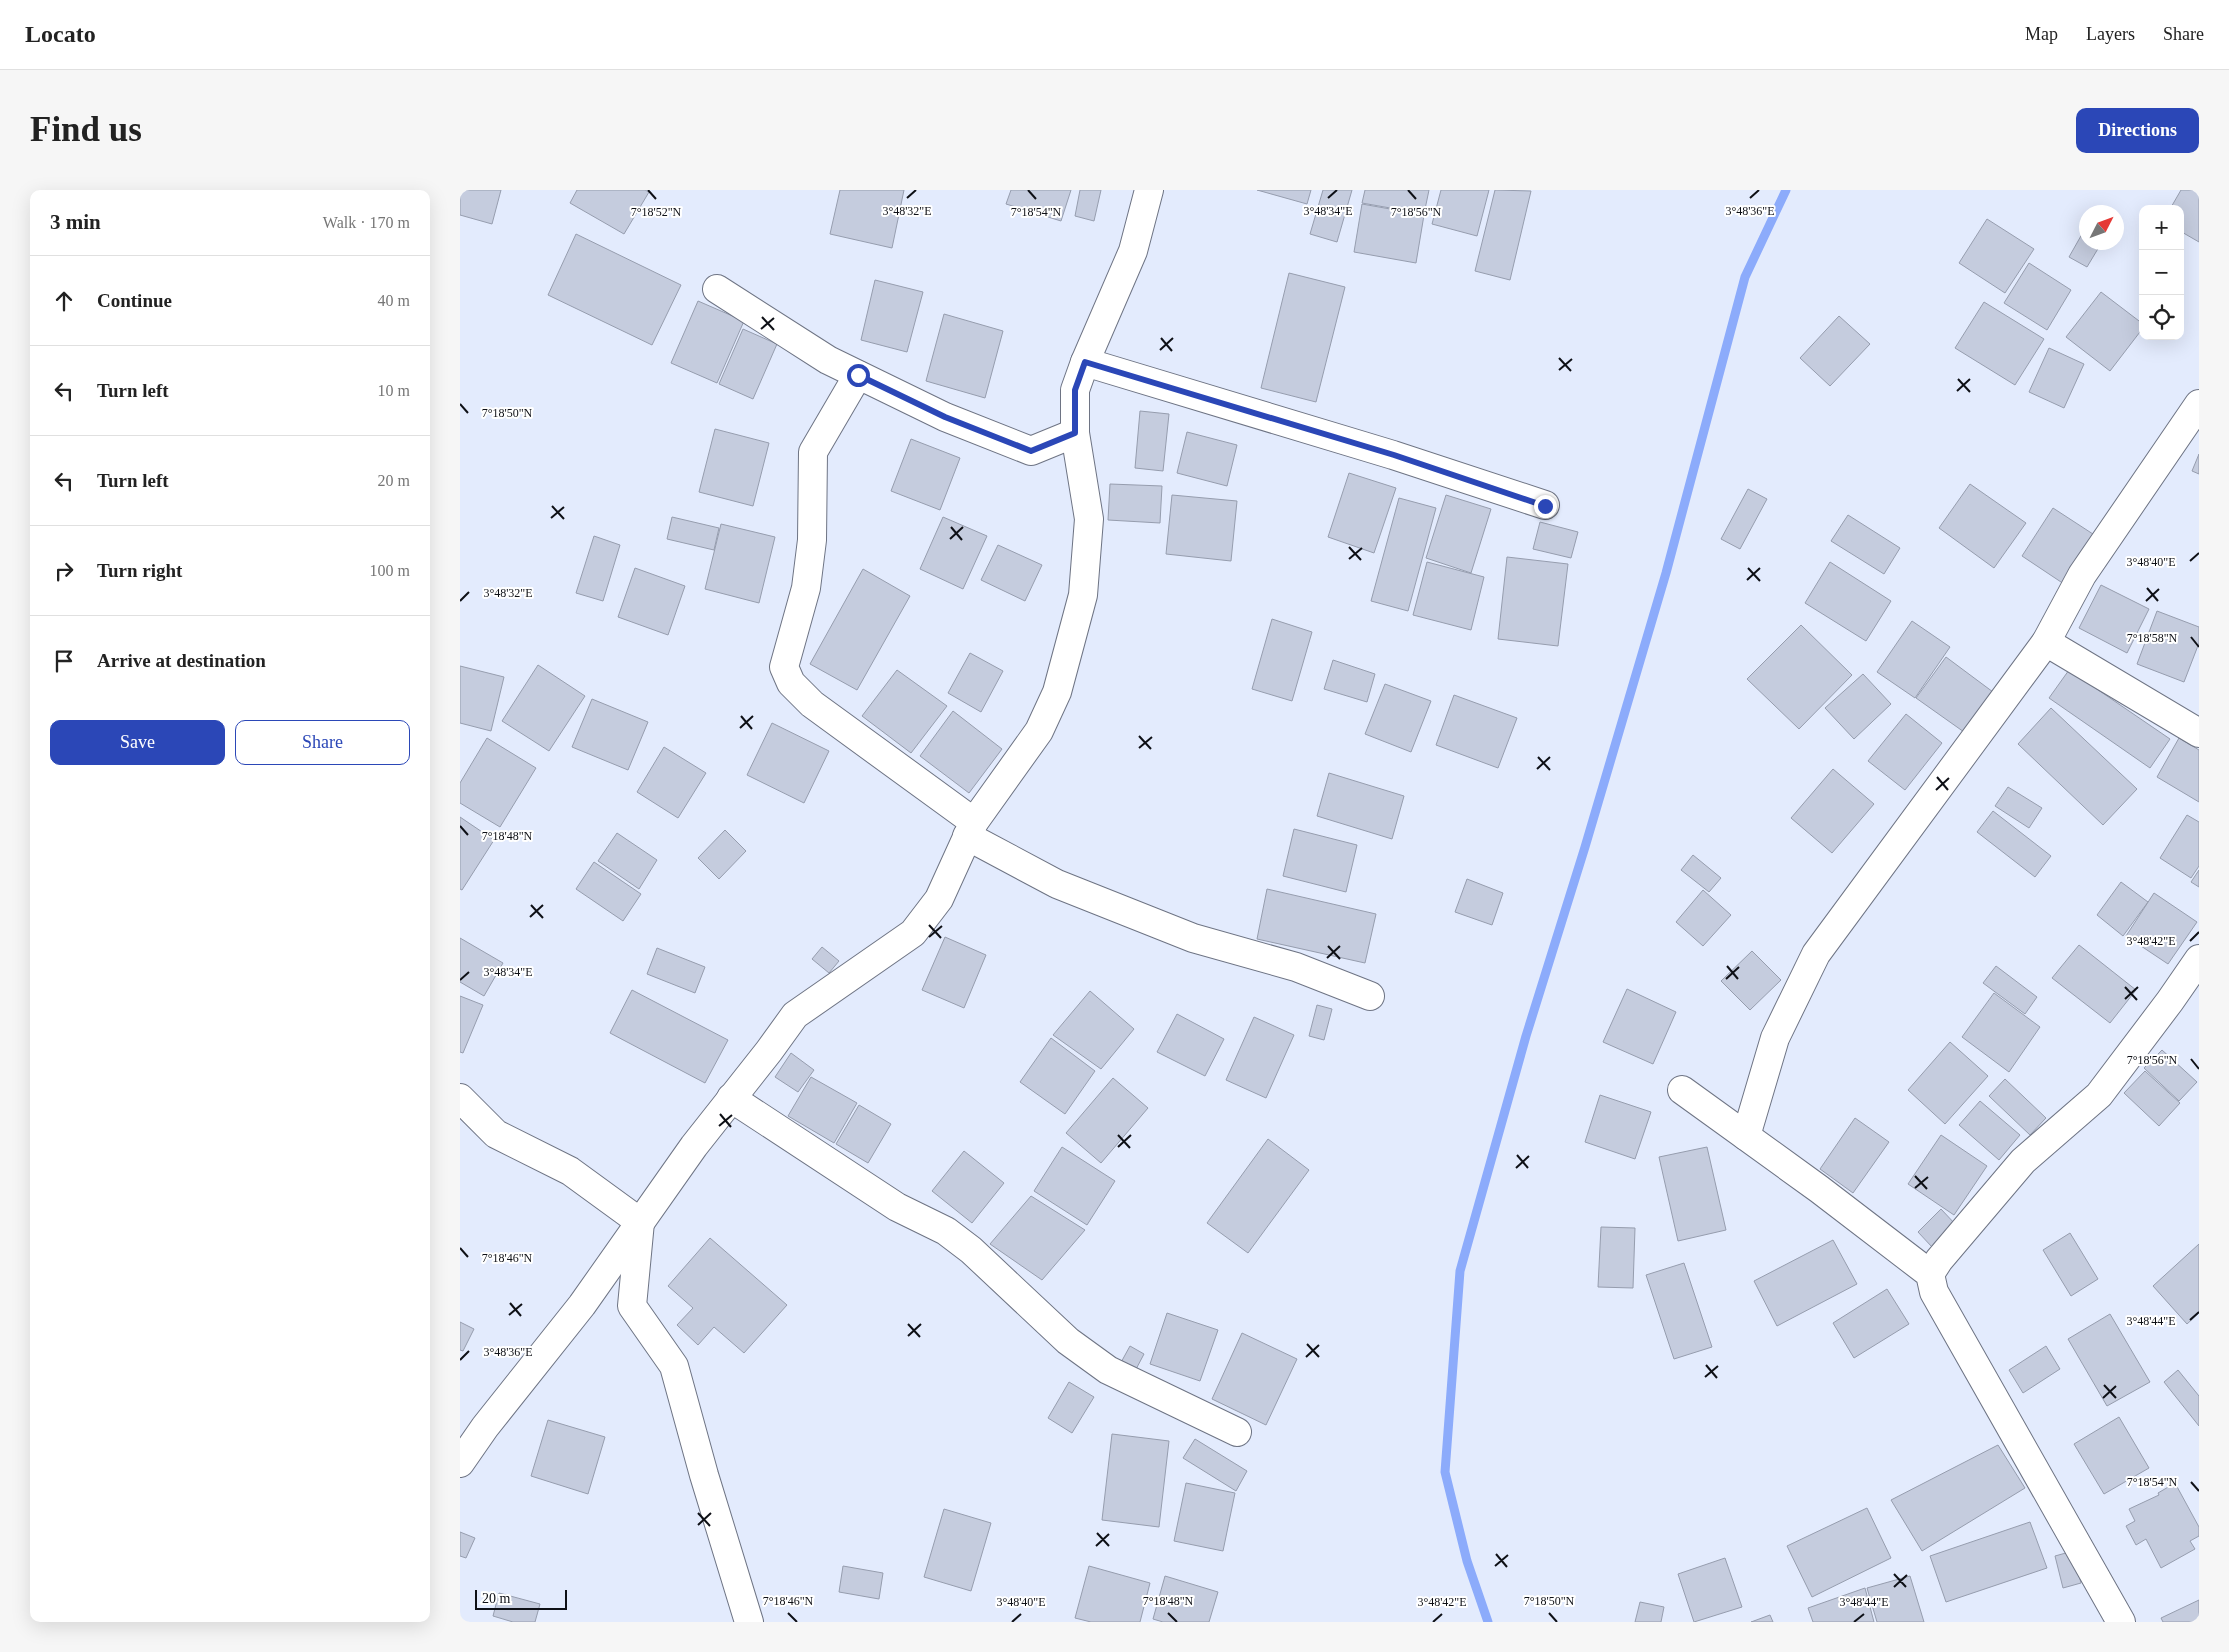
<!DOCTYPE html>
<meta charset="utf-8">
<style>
body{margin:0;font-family:Georgia,serif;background:#f6f6f6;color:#222}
.controls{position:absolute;right:15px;top:15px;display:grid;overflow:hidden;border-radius:10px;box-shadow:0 5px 20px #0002}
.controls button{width:45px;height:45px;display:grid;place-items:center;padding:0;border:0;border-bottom:1px solid #e0e0e0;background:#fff;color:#222;font:25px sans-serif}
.compass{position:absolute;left:1619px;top:15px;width:45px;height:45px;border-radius:50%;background:#fff;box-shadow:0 5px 20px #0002;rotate:48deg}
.scale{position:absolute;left:15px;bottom:12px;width:92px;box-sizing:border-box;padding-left:5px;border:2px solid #0e1016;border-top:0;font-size:14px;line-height:18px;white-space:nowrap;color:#0e1016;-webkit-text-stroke:4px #fff;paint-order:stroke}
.stop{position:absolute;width:15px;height:15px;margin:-11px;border:4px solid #2b47b7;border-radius:50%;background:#fff}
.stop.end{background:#2b47b7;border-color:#fff;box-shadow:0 1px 5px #0008}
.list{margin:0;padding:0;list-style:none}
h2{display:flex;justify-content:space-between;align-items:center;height:65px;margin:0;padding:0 20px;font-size:21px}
h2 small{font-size:16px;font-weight:400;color:#767676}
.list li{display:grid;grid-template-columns:32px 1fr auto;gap:15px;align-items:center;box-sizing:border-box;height:90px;padding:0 20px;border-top:1px solid #e0e0e0}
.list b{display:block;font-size:19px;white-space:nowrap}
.list em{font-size:16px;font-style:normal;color:#767676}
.actions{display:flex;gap:10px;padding:15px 20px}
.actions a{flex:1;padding:11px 0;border:1px solid #2b47b7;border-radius:10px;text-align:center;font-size:18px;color:#2b47b7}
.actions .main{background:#2b47b7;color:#fff}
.icon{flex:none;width:28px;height:28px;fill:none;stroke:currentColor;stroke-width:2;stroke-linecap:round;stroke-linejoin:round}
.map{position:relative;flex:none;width:1739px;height:1432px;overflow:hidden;border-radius:10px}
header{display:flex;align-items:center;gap:30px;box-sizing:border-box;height:70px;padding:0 25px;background:#fff;border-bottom:1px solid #e0e0e0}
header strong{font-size:24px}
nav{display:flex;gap:28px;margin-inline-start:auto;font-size:18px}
.intro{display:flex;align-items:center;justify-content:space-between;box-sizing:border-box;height:120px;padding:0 30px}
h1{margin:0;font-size:35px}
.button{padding:12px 22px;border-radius:10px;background:#2b47b7;color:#fff;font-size:18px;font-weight:700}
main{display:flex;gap:30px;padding:0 30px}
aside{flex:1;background:#fff;border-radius:10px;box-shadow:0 5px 20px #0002}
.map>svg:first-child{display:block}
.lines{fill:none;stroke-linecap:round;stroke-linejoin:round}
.stream{stroke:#8cabfb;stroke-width:9}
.building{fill:#c5ccde;stroke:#969dae}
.minor-casing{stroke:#6e7484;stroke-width:30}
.minor{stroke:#fff;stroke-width:28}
.route{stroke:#2b47b7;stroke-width:6}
.ticks{fill:none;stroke:#0e1016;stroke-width:2}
.ticks-label{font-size:12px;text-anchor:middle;fill:#0e1016;stroke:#fff;stroke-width:4;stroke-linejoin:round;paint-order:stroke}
</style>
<header>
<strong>Locato</strong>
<nav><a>Map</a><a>Layers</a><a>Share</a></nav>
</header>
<div class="intro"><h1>Find us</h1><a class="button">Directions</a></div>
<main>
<aside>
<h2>3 min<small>Walk · 170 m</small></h2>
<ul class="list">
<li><svg class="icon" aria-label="ahead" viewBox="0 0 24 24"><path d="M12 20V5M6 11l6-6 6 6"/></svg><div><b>Continue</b></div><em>40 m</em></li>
<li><svg class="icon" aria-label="left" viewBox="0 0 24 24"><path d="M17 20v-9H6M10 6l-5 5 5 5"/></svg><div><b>Turn left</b></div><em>10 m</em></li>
<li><svg class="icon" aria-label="left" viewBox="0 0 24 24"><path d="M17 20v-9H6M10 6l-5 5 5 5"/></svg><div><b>Turn left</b></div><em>20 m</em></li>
<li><svg class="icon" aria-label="right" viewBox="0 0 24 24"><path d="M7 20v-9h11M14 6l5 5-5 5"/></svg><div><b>Turn right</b></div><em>100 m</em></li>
<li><svg class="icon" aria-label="arrive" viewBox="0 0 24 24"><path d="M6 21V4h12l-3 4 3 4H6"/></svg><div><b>Arrive at destination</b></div></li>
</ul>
<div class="actions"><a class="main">Save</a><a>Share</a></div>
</aside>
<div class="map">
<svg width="1739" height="1432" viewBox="0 0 1739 1432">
<rect width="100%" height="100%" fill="#e3ebfd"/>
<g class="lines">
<polyline class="stream" points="1028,1432 1007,1371 985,1282 1000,1081 1066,846 1125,657 1206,383 1285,87 1326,0"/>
</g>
<g class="building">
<polygon points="0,0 41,0 32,34 0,25"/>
<polygon points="117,0 185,0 189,2 164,44 110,13"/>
<polygon points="380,0 444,0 432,58 370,44"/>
<polygon points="551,0 611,0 601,31 546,14"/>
<polygon points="620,0 641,0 634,31 615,26"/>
<polygon points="797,0 851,0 847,14"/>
<polygon points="863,0 892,0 877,52 850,44"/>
<polygon points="905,0 969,0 964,24 902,13"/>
<polygon points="981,0 1029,0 1017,46 972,34"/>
<polygon points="1035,0 1071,1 1050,90 1015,81"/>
<polygon points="1721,0 1739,0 1739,52 1720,41 1720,19 1710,19"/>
<polygon points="902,14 964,25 956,73 894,62"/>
<polygon points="1527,29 1574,59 1545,103 1499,73"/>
<polygon points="1626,37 1626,52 1642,52 1627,77 1609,67"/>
<polygon points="116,44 221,95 192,155 88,105"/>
<polygon points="1569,73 1611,100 1587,140 1544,113"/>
<polygon points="829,83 885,97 856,212 801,198"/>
<polygon points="415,90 463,102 447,162 401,150"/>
<polygon points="1641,102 1683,134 1683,138 1650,181 1606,147"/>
<polygon points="238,111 284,131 257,193 211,173"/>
<polygon points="1524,112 1584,149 1555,195 1495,158"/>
<polygon points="484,124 543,141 525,208 466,191"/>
<polygon points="1379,126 1410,154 1370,196 1340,168"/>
<polygon points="283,139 317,154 293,209 259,194"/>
<polygon points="1589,158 1624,174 1604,218 1569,202"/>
<polygon points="680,221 709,224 703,281 675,278"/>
<polygon points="255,239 309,253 293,316 239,302"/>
<polygon points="727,242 777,255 767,296 717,283"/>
<polygon points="451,249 500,268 480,320 431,301"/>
<polygon points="1739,264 1739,284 1732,281"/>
<polygon points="889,283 936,298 914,363 868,347"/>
<polygon points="650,294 702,296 700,333 648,330"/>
<polygon points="1510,294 1566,333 1534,378 1479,338"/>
<polygon points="1288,299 1307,309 1280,359 1261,349"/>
<polygon points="712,305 777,311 771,371 706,364"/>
<polygon points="986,305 1031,319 1011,383 966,368"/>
<polygon points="939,308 976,318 948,421 911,411"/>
<polygon points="1593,318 1636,346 1604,394 1562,366"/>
<polygon points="1388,325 1440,358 1424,384 1371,351"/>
<polygon points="212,327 259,338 254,360 207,349"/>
<polygon points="483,327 527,346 503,399 460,379"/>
<polygon points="1080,332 1118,342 1111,368 1073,359"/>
<polygon points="261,334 315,347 299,413 245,399"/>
<polygon points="134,346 160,355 143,411 116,403"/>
<polygon points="538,355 582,375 565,411 521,390"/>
<polygon points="1047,367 1108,374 1098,456 1038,449"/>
<polygon points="967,372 1024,387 1011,440 953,425"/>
<polygon points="1370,372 1431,411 1406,451 1345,413"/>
<polygon points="175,378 225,396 208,445 158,427"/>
<polygon points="403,379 450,406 397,500 350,474"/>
<polygon points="1641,395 1689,419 1667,463 1619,438"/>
<polygon points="1697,421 1739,437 1739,453 1724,492 1677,474"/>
<polygon points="812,429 852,442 832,511 792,499"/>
<polygon points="1452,431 1490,457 1455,508 1417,482"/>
<polygon points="1341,435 1392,485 1339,539 1287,489"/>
<polygon points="510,463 543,481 521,522 488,503"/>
<polygon points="1486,467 1533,502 1504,542 1456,508"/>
<polygon points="873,470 915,484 907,512 864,499"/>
<polygon points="78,475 125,506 89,561 42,531"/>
<polygon points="0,476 44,487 31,541 0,533"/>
<polygon points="437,480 487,516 451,563 402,526"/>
<polygon points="1609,480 1710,549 1690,578 1589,508"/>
<polygon points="1403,484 1431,514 1394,549 1365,518"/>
<polygon points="925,494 971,511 951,562 905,544"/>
<polygon points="994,505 1057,528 1038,578 976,555"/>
<polygon points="132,509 188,532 168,580 112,557"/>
<polygon points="1591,518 1677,599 1643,635 1558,554"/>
<polygon points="493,521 542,559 509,603 460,566"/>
<polygon points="1446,524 1482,553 1445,600 1408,571"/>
<polygon points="312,533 369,561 344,613 287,585"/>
<polygon points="27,548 76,578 40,637 0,613 0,593"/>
<polygon points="1719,548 1739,560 1739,612 1697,587"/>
<polygon points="204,557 246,583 218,628 177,602"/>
<polygon points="1373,579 1414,614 1372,663 1331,628"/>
<polygon points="869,583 944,606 932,649 857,626"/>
<polygon points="1548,597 1582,618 1569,638 1535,616"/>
<polygon points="1533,621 1591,666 1575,687 1517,642"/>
<polygon points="1727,625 1739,632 1739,676 1731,688 1700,668"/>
<polygon points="0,627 34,650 2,700 0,699"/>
<polygon points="834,639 897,655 886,702 823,686"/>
<polygon points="265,640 286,661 259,689 238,668"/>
<polygon points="157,643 197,670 179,699 138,671"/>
<polygon points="1233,665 1261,688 1249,702 1221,680"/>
<polygon points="134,672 181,704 163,731 116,699"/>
<polygon points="1739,680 1739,697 1731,692"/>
<polygon points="1007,689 1043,703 1032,735 995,722"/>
<polygon points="1661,692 1688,712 1663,746 1637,725"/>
<polygon points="807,699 916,724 905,773 797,749"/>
<polygon points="1243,700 1271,725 1243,756 1216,732"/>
<polygon points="1694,703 1737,732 1708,774 1666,746"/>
<polygon points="485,747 526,765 504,818 462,800"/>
<polygon points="0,748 43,773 24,806 0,792"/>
<polygon points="1619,755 1676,800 1650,833 1592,788"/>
<polygon points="362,757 379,771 369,783 352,769"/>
<polygon points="197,758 245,777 235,803 187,784"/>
<polygon points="1292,761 1321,790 1290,820 1261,791"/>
<polygon points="1536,776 1577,807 1565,824 1523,793"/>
<polygon points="1167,799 1216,822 1193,874 1143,852"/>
<polygon points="172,800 268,850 245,893 150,843"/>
<polygon points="630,801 674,839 641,879 593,845"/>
<polygon points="1534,803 1580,837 1549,882 1502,847"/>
<polygon points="0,806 23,815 3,863 0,862"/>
<polygon points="857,815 872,819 864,850 849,846"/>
<polygon points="717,824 764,849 745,886 697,862"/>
<polygon points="794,827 834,845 806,908 766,890"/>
<polygon points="591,848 635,881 605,924 560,892"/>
<polygon points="1490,852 1528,886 1485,934 1448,900"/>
<polygon points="1702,860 1737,892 1719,911 1684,878"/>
<polygon points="331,863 354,880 338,902 315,887"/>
<polygon points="1685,881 1720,913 1699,936 1664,903"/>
<polygon points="351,887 397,913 374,953 328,926"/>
<polygon points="653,888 688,918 641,973 606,943"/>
<polygon points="1545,889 1586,928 1570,945 1529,906"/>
<polygon points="1140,905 1191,922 1175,969 1125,952"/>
<polygon points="1520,911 1560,945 1539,970 1499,935"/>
<polygon points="399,915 431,934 408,973 376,954"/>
<polygon points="1395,928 1429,952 1393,1003 1360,979"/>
<polygon points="1481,945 1527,976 1494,1025 1448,994"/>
<polygon points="808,949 849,980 788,1063 747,1033"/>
<polygon points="602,957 655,991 627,1035 574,1001"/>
<polygon points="1247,957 1266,1040 1218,1051 1199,967"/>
<polygon points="504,961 544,993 512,1033 472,1001"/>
<polygon points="571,1006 625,1040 582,1090 530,1054"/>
<polygon points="1481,1019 1496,1035 1472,1057 1458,1042"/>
<polygon points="1141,1037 1175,1038 1173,1098 1138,1097"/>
<polygon points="1610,1043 1638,1089 1611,1106 1583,1060"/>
<polygon points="250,1048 327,1115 284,1163 254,1137 238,1155 217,1135 233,1118 208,1096"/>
<polygon points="1373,1050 1397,1094 1317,1136 1294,1091"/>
<polygon points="1739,1054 1739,1123 1727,1134 1693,1096"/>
<polygon points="1224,1073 1252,1157 1214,1169 1186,1085"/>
<polygon points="1427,1099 1449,1134 1394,1168 1373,1133"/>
<polygon points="707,1123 758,1140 740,1191 690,1174"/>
<polygon points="1650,1124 1690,1192 1647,1216 1608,1149"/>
<polygon points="0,1132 14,1139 3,1161 0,1160"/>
<polygon points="782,1143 837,1169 806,1235 752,1209"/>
<polygon points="670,1156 684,1164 674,1183 659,1176"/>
<polygon points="1586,1156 1600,1179 1563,1203 1549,1180"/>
<polygon points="1718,1180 1739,1206 1739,1236 1704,1192"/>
<polygon points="609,1192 634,1207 612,1243 588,1228"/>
<polygon points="1659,1227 1689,1278 1644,1304 1614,1254"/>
<polygon points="88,1230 145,1247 128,1304 71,1286"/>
<polygon points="652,1244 709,1251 699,1337 642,1330"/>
<polygon points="735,1249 787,1281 776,1301 723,1268"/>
<polygon points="1538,1255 1565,1298 1462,1361 1431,1310"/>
<polygon points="726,1293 775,1303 763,1361 714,1351"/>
<polygon points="1715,1293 1739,1337 1739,1346 1730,1351 1735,1359 1701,1378 1686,1349 1676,1355 1666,1336 1675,1331 1669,1319 1699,1305 1698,1303"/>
<polygon points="1407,1318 1431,1368 1352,1407 1327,1356"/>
<polygon points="484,1319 531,1333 511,1401 464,1387"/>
<polygon points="1570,1332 1587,1378 1486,1412 1470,1366"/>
<polygon points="0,1342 15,1348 6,1368 0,1366"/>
<polygon points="1613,1361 1621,1393 1603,1398 1595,1366"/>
<polygon points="1265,1368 1282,1417 1234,1432 1218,1384"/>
<polygon points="383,1376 423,1383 419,1409 379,1402"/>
<polygon points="629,1376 690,1393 680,1432 631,1432 615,1428"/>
<polygon points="705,1386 758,1402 749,1432 703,1432 693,1429"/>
<polygon points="1450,1386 1464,1432 1417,1432 1407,1398"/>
<polygon points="1405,1398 1414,1432 1353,1432 1348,1418"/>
<polygon points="39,1403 80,1414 75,1432 53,1432 33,1426"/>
<polygon points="1739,1410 1739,1432 1703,1432 1701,1428"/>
<polygon points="1180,1412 1204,1417 1201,1432 1175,1432"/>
<polygon points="1310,1425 1313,1432 1291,1432"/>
</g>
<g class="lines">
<defs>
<g id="minor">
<polyline points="257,99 368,170 485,227 571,261 615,243"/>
<polyline points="625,172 933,265 1085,315"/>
<polyline points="398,185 353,262 352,350 346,398 324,477 331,493 352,514 514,632"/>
<polyline points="1586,452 1739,543"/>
<polyline points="507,646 597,694 733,748 836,777 910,806"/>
<polyline points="1222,900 1359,999 1470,1084 1474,1102 1661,1432"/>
<polyline points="0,908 36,944 110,981 180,1032 172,1116 214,1176 244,1285 289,1432"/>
<polyline points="271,908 437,1017 486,1041 511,1060 608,1151 648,1180 777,1242"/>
<polyline points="1286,946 1315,848 1356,764 1586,452 1622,385 1739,214"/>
<polyline points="1470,1084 1479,1070 1563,971 1639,905 1710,811 1739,769"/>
<polyline points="0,1273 25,1237 122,1115 234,956 309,861 335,825 453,743 479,709 514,632 579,541 597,502 623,405 629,329 615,243 615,200 625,172 673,61 689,0"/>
</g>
</defs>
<use href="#minor" class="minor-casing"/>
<use href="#minor" class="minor"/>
</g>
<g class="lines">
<polyline class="route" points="398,185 485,227 571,261 615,243 615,200 625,172 934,265 1085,316"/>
</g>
<path class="ticks" d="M188,0L196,9M568,0L576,9M948,0L956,9M447,8L456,0M868,8L877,0M1290,8L1299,0M302,127L314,140M301,139L314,128M701,148L712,161M700,160L713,148M1099,168L1111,181M1099,180L1112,169M1498,189L1510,202M1497,201L1510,189M0,214L8,223M92,316L104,329M91,328L104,317M491,337L502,350M490,349L503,337M889,357L901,370M889,369L902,358M1730,371L1739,363M1288,378L1300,391M1287,390L1300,378M1687,398L1698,411M0,411L9,402M1686,411L1699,399M1731,447L1739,457M281,526L292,539M280,538L293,526M679,546L691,559M679,558L692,547M1078,567L1090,580M1077,579L1090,567M1477,587L1488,600M1476,600L1489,588M0,636L8,645M71,715L83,728M70,727L83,715M469,735L481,748M469,747L482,736M1730,751L1739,742M868,756L880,769M867,768L880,756M1267,776L1278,789M1266,789L1279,777M0,790L9,782M1665,797L1677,810M1665,809L1678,797M1731,869L1739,879M260,924L271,937M259,936L272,925M658,945L670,958M658,957L671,945M1057,965L1068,978M1056,978L1069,966M1455,986L1467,999M1455,998L1468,987M0,1058L8,1067M50,1113L61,1126M49,1125L62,1114M1730,1130L1739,1122M448,1134L460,1147M448,1146L461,1134M847,1154L859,1167M846,1167L859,1155M0,1170L9,1161M1246,1175L1257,1188M1245,1187L1258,1176M1644,1195L1656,1208M1643,1208L1656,1196M1731,1292L1739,1301M238,1323L250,1336M238,1335L251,1323M637,1343L649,1356M636,1356L649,1344M1036,1364L1047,1377M1035,1376L1048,1365M1434,1384L1446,1397M1434,1397L1447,1385M328,1423L337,1432M708,1423L717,1432M1089,1423L1097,1432M552,1432L561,1424M973,1432L982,1424M1394,1432L1404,1424"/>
<g class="ticks-label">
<text x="447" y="25">3°48'32"E</text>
<text x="868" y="25">3°48'34"E</text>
<text x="1290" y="25">3°48'36"E</text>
<text x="196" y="26">7°18'52"N</text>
<text x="576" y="26">7°18'54"N</text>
<text x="956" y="26">7°18'56"N</text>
<text x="47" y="227">7°18'50"N</text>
<text x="1691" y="376">3°48'40"E</text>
<text x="48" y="407">3°48'32"E</text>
<text x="1692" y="452">7°18'58"N</text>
<text x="47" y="650">7°18'48"N</text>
<text x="1691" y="755">3°48'42"E</text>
<text x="48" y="786">3°48'34"E</text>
<text x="1692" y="874">7°18'56"N</text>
<text x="47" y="1072">7°18'46"N</text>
<text x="1691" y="1135">3°48'44"E</text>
<text x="48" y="1166">3°48'36"E</text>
<text x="1692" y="1296">7°18'54"N</text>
<text x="328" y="1415">7°18'46"N</text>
<text x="708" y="1415">7°18'48"N</text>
<text x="1089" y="1415">7°18'50"N</text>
<text x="561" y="1416">3°48'40"E</text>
<text x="982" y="1416">3°48'42"E</text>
<text x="1404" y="1416">3°48'44"E</text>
</g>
</svg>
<div class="controls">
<button>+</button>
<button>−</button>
<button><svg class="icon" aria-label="locate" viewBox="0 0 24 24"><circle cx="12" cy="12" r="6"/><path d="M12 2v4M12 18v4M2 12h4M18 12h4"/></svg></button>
</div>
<svg class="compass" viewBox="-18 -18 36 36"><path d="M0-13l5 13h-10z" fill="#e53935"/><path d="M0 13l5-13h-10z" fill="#767676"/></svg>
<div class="scale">20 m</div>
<div class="stop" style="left:398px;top:185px"></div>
<div class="stop end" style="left:1085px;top:316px"></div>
</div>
</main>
